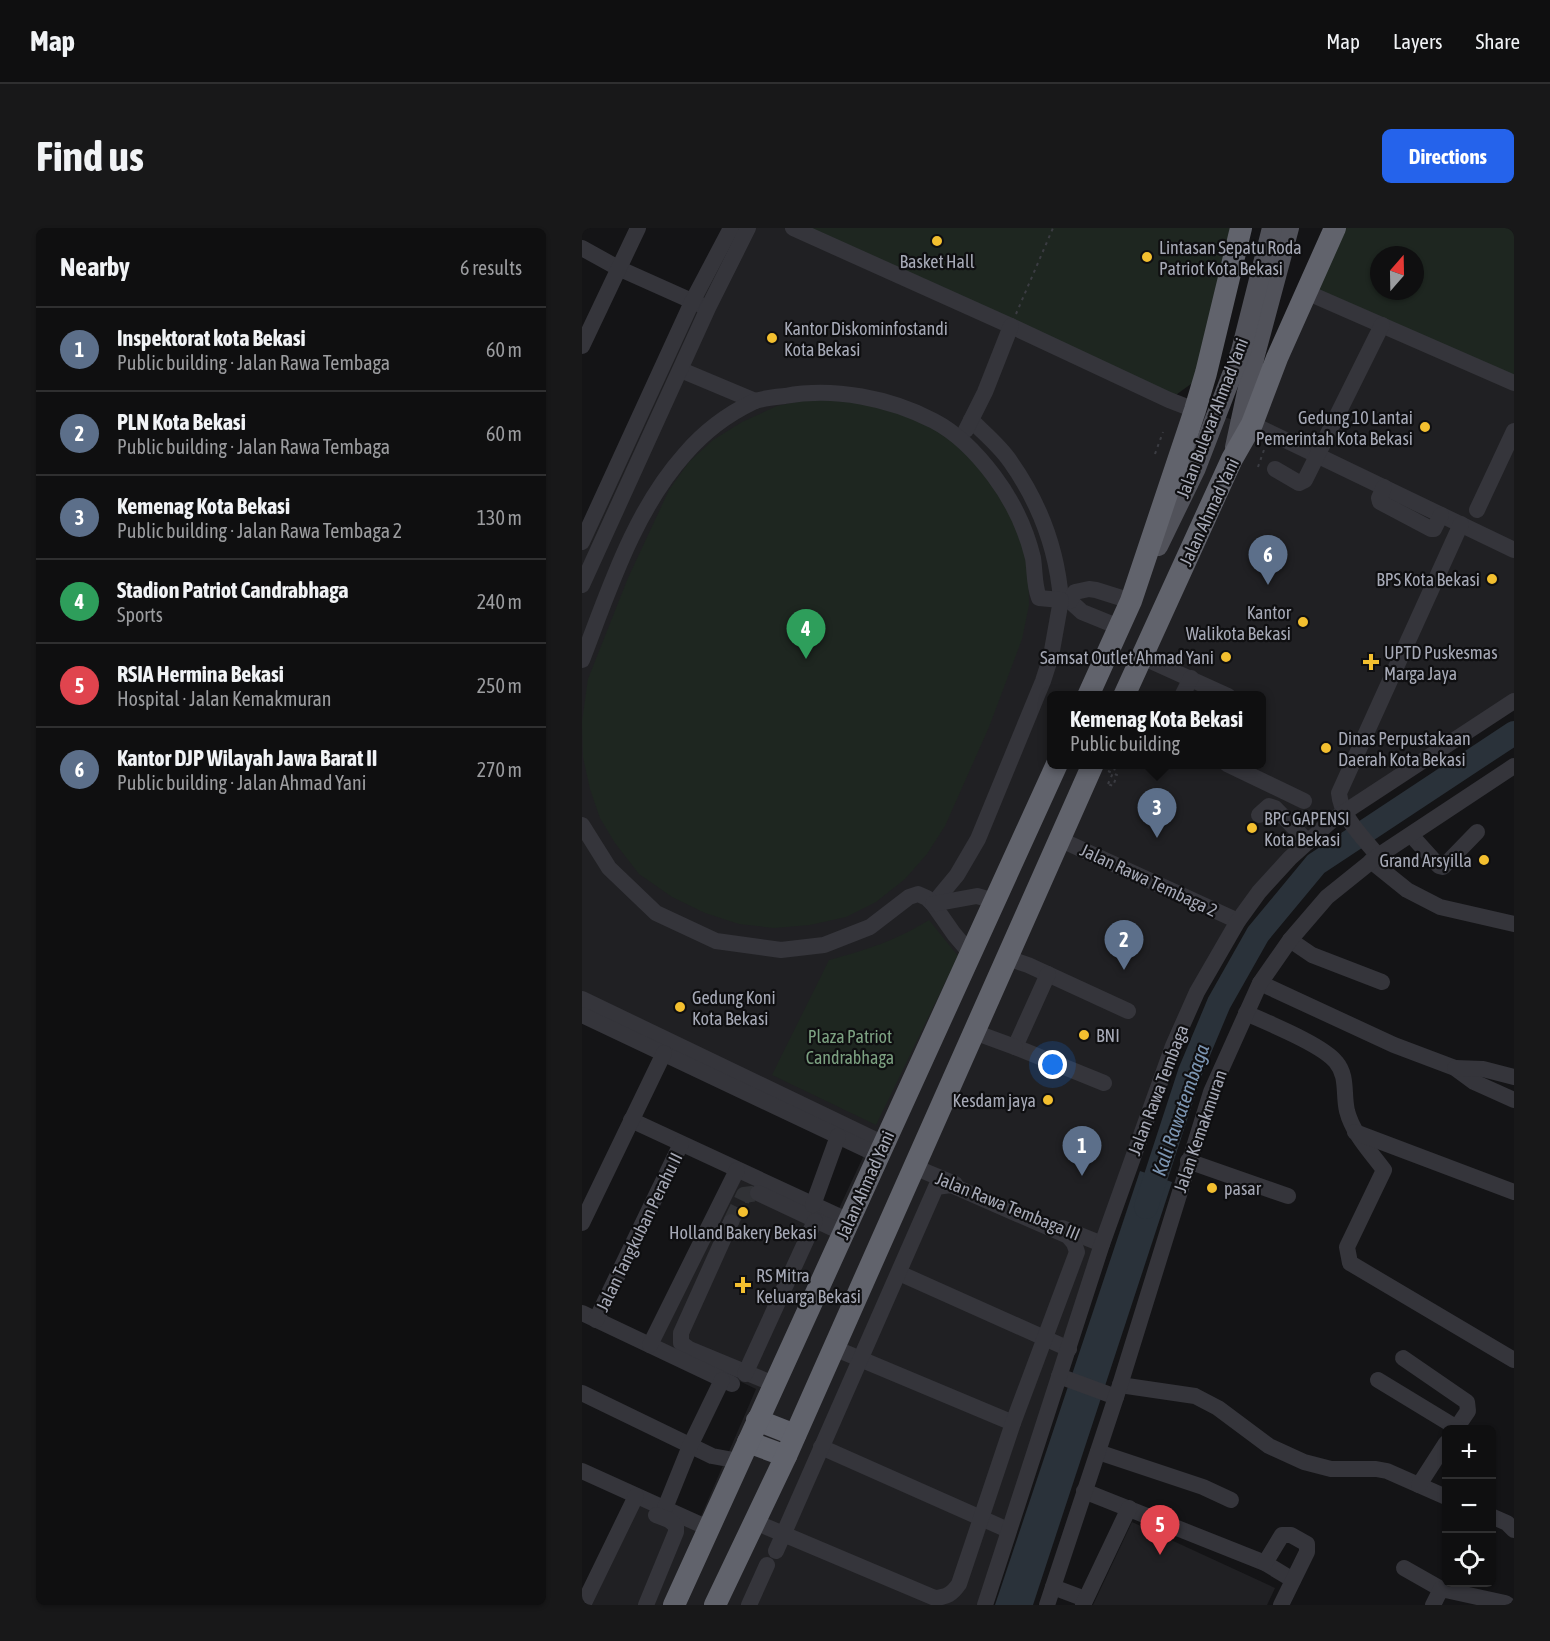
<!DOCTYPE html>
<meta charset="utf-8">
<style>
body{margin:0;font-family:"Asap Condensed",sans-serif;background:#181819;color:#f1f3f6}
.controls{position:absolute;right:18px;bottom:18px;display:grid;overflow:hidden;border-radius:9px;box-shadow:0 2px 4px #0004}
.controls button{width:54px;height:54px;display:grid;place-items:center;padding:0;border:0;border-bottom:2px solid #2f2f30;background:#0f0f10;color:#f1f3f6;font:30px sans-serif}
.compass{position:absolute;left:788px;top:18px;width:54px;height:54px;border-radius:50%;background:#0f0f10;box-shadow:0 2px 4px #0004;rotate:20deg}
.you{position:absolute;left:471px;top:837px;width:21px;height:21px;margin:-15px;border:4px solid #fff;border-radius:50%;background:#1a73e8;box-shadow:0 0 0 9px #1a73e833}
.badge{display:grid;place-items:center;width:39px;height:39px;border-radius:50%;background:#2563eb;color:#fff;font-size:20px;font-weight:700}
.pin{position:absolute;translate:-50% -50px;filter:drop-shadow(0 2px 3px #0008)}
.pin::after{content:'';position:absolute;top:32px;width:21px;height:18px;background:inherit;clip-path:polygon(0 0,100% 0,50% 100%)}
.popup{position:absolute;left:465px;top:463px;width:219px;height:78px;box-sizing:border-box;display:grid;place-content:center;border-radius:9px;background:#0f0f10;filter:drop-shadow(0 2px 4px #0005);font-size:20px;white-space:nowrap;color:#9b9c9f}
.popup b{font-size:22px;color:#f1f3f6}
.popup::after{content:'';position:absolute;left:50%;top:100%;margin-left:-12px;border:12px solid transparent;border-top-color:#0f0f10}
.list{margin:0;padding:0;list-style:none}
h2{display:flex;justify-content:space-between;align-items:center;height:78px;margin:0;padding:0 24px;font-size:26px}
h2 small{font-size:20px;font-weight:400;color:#9b9c9f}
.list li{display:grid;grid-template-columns:39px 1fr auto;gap:18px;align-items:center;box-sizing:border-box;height:84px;padding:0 24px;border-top:2px solid #2f2f30}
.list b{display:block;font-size:22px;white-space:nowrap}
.list p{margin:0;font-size:20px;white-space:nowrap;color:#9b9c9f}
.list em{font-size:20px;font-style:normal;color:#9b9c9f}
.icon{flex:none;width:33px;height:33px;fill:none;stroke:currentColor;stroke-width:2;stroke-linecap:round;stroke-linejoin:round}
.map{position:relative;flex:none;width:932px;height:1377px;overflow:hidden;border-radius:9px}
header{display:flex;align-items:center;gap:36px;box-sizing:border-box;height:84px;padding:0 30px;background:#0f0f10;border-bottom:2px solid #2f2f30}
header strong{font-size:28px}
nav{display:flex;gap:33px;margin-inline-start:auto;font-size:21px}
.intro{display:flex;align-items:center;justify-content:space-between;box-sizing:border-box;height:144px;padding:0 36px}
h1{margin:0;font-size:42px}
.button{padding:15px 27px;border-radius:9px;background:#2563eb;color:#fff;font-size:21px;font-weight:700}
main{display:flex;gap:36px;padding:0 36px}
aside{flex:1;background:#0f0f10;border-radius:9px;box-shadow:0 2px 4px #0004}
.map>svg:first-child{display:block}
.built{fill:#202023;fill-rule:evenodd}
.green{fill:#1e2620;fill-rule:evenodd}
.water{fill:#2a323a}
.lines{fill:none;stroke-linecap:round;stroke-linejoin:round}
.river{stroke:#2a323a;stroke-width:24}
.minor-tunnel{stroke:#313236;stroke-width:16;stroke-dasharray:16 8;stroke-linecap:butt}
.path{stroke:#3b3c42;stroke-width:2;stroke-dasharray:3 4.5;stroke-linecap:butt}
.minor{stroke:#35353b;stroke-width:16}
.major{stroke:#51525a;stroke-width:20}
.highway{stroke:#61636c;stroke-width:22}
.poi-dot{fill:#f3bf2f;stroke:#0f0f11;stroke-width:2}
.labels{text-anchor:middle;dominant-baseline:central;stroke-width:4.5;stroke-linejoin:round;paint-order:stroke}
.poi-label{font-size:18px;fill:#a6a9b6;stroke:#0f0f11;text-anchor:start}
.street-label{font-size:18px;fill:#a6a9b6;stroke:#0f0f11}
.park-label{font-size:18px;fill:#7ca181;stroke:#0f0f11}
.water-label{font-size:20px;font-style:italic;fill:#7c95b2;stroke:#0f0f11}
</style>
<header>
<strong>Map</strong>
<nav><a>Map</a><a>Layers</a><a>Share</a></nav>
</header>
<div class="intro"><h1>Find us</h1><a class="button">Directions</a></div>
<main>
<aside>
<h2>Nearby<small>6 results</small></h2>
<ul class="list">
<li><span class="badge" style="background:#5c6f8a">1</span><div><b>Inspektorat kota Bekasi</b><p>Public building · Jalan Rawa Tembaga</p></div><em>60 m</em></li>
<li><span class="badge" style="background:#5c6f8a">2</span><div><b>PLN Kota Bekasi</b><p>Public building · Jalan Rawa Tembaga</p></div><em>60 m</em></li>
<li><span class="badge" style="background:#5c6f8a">3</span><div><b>Kemenag Kota Bekasi</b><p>Public building · Jalan Rawa Tembaga 2</p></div><em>130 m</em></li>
<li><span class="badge" style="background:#2e9e5b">4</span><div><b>Stadion Patriot Candrabhaga</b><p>Sports</p></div><em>240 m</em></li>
<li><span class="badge" style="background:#e0444e">5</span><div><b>RSIA Hermina Bekasi</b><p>Hospital · Jalan Kemakmuran</p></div><em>250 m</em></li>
<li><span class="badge" style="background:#5c6f8a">6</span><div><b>Kantor DJP Wilayah Jawa Barat II</b><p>Public building · Jalan Ahmad Yani</p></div><em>270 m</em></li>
</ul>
</aside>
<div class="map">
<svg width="932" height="1377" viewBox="0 0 932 1377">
<rect width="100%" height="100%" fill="#141416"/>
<g class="built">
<path d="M149,0H209L613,182L669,196L724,64L932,155V476L708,630L615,764L404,1377H2L50,1273L113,1302L174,1161L74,1113L155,944L253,989L282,927L0,789V314ZM470,468H680V536H470Z"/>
<polygon points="550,1294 693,1360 685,1377 511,1377"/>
</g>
<g class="green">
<polygon points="211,0 659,0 624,145 587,172"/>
<path d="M753,0H932V155L734,68ZM797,27H833V63H797Z"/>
<polygon points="263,170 325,183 383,219 427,276 446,337 447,377 440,411 407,499 363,598 345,626 323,651 294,674 264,689 228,697 192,700 157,696 123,685 90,669 57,646 33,615 18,590 8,561 1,529 0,494 6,451 46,350 87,262 107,234 131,212 160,194 195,178 229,171"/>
<path d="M347,692L376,728L294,897L190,847L247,732C284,722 313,713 347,692Z"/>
</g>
<polygon class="water" points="558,943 590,954 451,1377 413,1377"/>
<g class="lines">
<polyline class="river" points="564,979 608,844 637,775 676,706 734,636 932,505"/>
<polyline class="minor-tunnel" points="149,994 162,967 176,965"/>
<g class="path">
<polyline points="434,86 471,0"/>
<polyline points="573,226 581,204"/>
<polyline points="676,239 683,219"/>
<polyline points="470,495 466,506 470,508"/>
<polyline points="526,543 535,547 531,558 526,556"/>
<polyline points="526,556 534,538 530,536"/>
</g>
<g class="minor">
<polyline points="211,0 429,98 587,172 613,182"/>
<polyline points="0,20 36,40 121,78"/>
<polyline points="724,64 932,155"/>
<polyline points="0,118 56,0"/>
<polyline points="99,142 173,173"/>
<path d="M389,192C402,205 418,218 428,233C457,274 475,321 479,372L488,373L500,384L537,399"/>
<polyline points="670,196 932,322"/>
<polyline points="384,202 403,164 429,98"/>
<polyline points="693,241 717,255 723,252 800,97"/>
<polyline points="802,259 797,270 798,274 849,301 852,301 859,287"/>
<polyline points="895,282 932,203"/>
<polyline points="0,314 110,74 149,0"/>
<polyline points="0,357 126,80 166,0"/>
<polyline points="488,373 493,364 507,361 514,362 549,373"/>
<polyline points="560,429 646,468"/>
<path d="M0,432C27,362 52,283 103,226C121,205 146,186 171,174C180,170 193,169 203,168C252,159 308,170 352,193C375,205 397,228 412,248C430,272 444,301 451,330C453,343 452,357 457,370L479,372L469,428L461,453L396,611L375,647L351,676"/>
<polyline points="600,468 609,450"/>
<polyline points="645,536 722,573"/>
<polyline points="677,587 687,578 693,580 726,614"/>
<polyline points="0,597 27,640 74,685 134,713 199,722 242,717 288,699 327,669 336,666 345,670 351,676 372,706 389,726"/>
<polyline points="829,607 857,638 861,639 895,604"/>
<polyline points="477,611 656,693"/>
<path d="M796,628C781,609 759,589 757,565L879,296"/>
<polyline points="789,633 825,662 858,679 932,696"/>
<polyline points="351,676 395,668 413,673"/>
<polyline points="708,712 730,727 800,754"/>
<polyline points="425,730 446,737 546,783"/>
<polyline points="466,746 433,819 522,855"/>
<polyline points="678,755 812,817 873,840 892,854 932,872"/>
<polyline points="0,771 302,916"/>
<path d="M664,785C686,795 741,817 754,834C766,848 761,866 765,883C771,906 788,923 802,942L765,1019L768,1035L932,1132"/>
<polyline points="0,787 296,927"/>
<polyline points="392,804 433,819"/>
<polyline points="873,840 901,841 932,849"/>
<polyline points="49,892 267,993"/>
<polyline points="773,904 932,964"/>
<polyline points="606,933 706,968"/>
<polyline points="332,939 373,956"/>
<polyline points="176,965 261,1005"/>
<polyline points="231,977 256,908"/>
<polyline points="149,994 99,1105 99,1115 107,1121 192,1156"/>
<polyline points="0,995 82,825"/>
<polyline points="480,1000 520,1016"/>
<polyline points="317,1045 487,1121"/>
<polyline points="0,1085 150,1156"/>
<polyline points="14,1092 99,916"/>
<polyline points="68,1117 155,942"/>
<polyline points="252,1120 431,1195"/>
<polyline points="821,1130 885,1174 886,1183 873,1202"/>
<polyline points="163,1146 233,993"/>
<polyline points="477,1148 534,1169"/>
<polyline points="796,1152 875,1200"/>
<polyline points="538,1157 613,1168 636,1180 687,1218 722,1234 749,1241 794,1241 805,1243 864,1269"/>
<polyline points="0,1165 130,1228 157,1233"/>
<polyline points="239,1219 426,1302"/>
<polyline points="516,1224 621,1259 649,1272"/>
<polyline points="0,1243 126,1300"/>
<polyline points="837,1257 864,1215"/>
<polyline points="502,1263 683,1335 711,1352"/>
<polyline points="83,1280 108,1218 140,1152"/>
<polyline points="909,1288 925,1295 932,1302"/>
<path d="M173,1294L353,1370C365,1369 370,1366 377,1356L431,1195L495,1024L492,1015L486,1008L369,957L354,959L194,1323"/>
<polyline points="683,1335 700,1307 709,1307 725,1316 725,1324 699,1377"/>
<polyline points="822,1340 859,1361"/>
<polyline points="471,1359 503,1371"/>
<polyline points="1,1377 54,1268"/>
<polyline points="64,1377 94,1304 94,1298 87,1292 74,1287"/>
<polyline points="167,1377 185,1337"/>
<polyline points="403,1377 520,1016 591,818 615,764 656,693 677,664 708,630 749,593 932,473"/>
<polyline points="465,1377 538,1157 629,864 678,755 708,712 745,669 796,628 932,538"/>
<polyline points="501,1377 547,1280"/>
<polyline points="851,1377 859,1361 923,1375 926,1377"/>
</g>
<g class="major">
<polyline points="653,219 673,127 707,0"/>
<polyline points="576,318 614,240 659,123 690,0"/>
</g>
<g class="highway">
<polyline points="506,468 549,373 613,182 624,145 659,0"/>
<polyline points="542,468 650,231 670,196 695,130 753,0"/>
<polyline points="175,1192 213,1207"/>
<polyline points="166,1214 204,1228"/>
<polyline points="92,1377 475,536"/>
<polyline points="133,1377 204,1228 511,536"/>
</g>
</g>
<g class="poi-dot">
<circle cx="355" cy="13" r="6"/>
<circle cx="565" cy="29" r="6"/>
<circle cx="190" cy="110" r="6"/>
<circle cx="843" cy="199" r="6"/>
<circle cx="910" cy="351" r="6"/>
<circle cx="721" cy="394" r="6"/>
<circle cx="644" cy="429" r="6"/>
<path d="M786 425h6v6h6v6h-6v6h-6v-6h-6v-6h6z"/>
<circle cx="744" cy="520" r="6"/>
<circle cx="670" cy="600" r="6"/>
<circle cx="902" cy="632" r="6"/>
<circle cx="98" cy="779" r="6"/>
<circle cx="502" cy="807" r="6"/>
<circle cx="466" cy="872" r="6"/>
<circle cx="630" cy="960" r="6"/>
<circle cx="161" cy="984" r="6"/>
<path d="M158 1048h6v6h6v6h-6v6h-6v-6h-6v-6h6z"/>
</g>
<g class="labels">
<g class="poi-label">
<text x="577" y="19">Lintasan Sepatu Roda<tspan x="577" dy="21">Patriot Kota Bekasi</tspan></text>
<text x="355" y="33" text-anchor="middle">Basket Hall</text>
<text x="202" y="100">Kantor Diskominfostandi<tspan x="202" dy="21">Kota Bekasi</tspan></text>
<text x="831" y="189" text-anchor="end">Gedung 10 Lantai<tspan x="831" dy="21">Pemerintah Kota Bekasi</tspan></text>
<text x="898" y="351" text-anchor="end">BPS Kota Bekasi</text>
<text x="709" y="384" text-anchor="end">Kantor<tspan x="709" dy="21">Walikota Bekasi</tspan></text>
<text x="802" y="424">UPTD Puskesmas<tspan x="802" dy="21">Marga Jaya</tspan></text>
<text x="632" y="429" text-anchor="end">Samsat Outlet Ahmad Yani</text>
<text x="756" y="510">Dinas Perpustakaan<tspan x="756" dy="21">Daerah Kota Bekasi</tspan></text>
<text x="682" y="590">BPC GAPENSI<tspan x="682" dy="21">Kota Bekasi</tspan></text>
<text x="890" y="632" text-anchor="end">Grand Arsyilla</text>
<text x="110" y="769">Gedung Koni<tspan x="110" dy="21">Kota Bekasi</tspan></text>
<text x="514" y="807">BNI</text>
<text x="454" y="872" text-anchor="end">Kesdam jaya</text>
<text x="642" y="960">pasar</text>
<text x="161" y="1004" text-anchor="middle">Holland Bakery Bekasi</text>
<text x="174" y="1047">RS Mitra<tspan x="174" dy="21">Keluarga Bekasi</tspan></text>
</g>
<g class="street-label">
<text transform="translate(630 190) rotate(-69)">Jalan Bulevar Ahmad Yani</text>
<text transform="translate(627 284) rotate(-65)">Jalan Ahmad Yani</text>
<text transform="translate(567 652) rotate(25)">Jalan Rawa Tembaga 2</text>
<text transform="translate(576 862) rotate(-69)">Jalan Rawa Tembaga</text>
<text transform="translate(618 903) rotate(-71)">Jalan Kemakmuran</text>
<text transform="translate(283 957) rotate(-66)">Jalan Ahmad Yani</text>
<text transform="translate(426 978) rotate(22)">Jalan Rawa Tembaga III</text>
<text transform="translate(57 1004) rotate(-64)">Jalan Tangkuban Perahu II</text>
</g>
<g class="park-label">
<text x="268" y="808">Plaza Patriot<tspan x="268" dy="21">Candrabhaga</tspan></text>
</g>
<g class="water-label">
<text transform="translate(598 882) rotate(-71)">Kali Rawatembaga</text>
</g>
</g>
</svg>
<div class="controls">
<button>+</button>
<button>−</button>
<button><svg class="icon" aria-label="locate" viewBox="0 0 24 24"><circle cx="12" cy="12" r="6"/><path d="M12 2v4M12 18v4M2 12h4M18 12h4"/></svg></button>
</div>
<svg class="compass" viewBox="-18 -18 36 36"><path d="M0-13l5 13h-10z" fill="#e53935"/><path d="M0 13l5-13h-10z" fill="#9b9c9f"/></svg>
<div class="you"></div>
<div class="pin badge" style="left:500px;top:948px;background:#5c6f8a">1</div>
<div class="pin badge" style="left:542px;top:742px;background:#5c6f8a">2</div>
<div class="pin badge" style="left:575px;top:610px;background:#5c6f8a">3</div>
<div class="popup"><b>Kemenag Kota Bekasi</b>Public building</div>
<div class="pin badge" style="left:224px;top:431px;background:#2e9e5b">4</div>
<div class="pin badge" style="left:578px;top:1327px;background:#e0444e">5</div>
<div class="pin badge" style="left:686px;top:357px;background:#5c6f8a">6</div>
</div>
</main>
